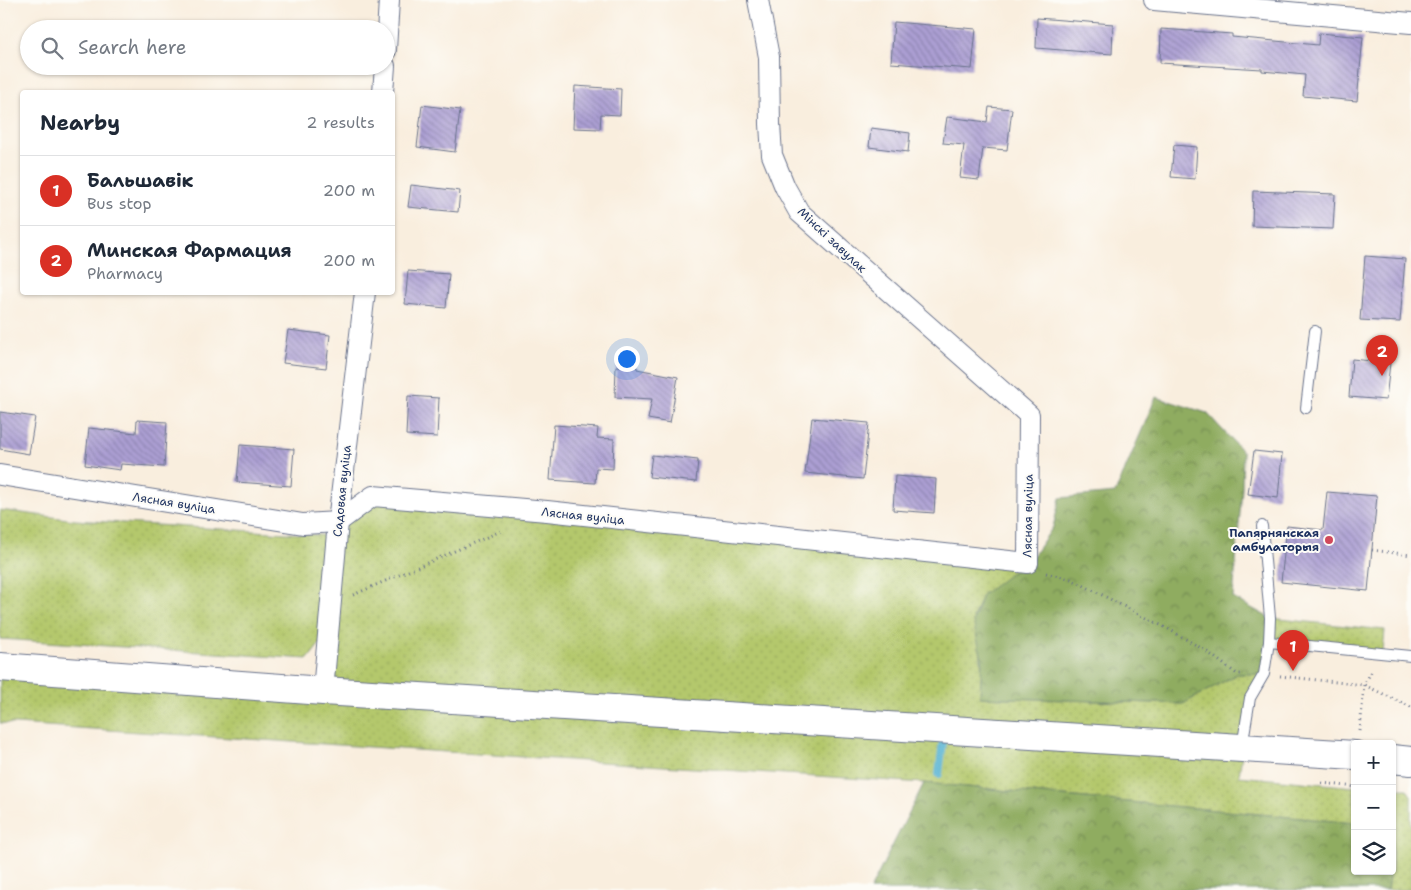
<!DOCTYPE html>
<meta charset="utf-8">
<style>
body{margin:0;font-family:"Shantell Sans",sans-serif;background:#f6f6f7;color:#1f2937}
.controls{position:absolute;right:15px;bottom:15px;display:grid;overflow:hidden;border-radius:5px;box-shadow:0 1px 4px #0004}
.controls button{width:45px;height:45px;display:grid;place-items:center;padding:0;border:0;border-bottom:1px solid #e0e1e3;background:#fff;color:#1f2937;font:25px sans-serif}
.you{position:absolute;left:626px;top:358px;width:18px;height:18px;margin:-12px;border:4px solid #fff;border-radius:50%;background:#1a73e8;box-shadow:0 0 0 8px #1a73e833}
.badge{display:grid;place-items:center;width:32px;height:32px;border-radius:50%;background:#d93025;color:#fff;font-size:16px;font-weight:700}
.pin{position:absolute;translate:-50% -41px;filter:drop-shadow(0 1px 2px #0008)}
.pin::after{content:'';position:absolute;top:26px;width:18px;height:15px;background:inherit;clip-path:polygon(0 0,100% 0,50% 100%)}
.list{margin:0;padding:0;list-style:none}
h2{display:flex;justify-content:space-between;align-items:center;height:65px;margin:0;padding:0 20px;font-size:21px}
h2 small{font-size:16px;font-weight:400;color:#747a83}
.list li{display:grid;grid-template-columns:32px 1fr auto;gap:15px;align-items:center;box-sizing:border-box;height:70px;padding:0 20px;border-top:1px solid #e0e1e3}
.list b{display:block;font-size:19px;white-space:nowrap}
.list p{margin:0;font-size:16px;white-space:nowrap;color:#747a83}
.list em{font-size:16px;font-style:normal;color:#747a83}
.icon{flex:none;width:28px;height:28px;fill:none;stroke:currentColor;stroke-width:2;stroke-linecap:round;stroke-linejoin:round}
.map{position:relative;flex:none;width:1411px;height:890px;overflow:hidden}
.search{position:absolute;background:#fff;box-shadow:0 1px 4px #0004;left:20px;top:20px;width:375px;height:55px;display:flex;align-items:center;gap:12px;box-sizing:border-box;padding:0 18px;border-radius:28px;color:#747a83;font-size:19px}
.panel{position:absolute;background:#fff;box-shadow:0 1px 4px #0004;left:20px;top:90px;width:375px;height:205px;border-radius:5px}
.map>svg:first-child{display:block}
.grass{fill:url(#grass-dots);stroke:#687c65}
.forest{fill:url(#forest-crowns);stroke:#556e5f}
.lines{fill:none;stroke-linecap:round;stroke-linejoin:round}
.stream{stroke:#53b1d1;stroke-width:8}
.building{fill:url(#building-back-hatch)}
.lane-casing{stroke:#69728b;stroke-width:12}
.street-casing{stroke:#69728b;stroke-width:22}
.secondary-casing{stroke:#69728b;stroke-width:30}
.path{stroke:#69728b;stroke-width:3;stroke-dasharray:1 4;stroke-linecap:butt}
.lane{stroke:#fff;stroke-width:10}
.street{stroke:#fff;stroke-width:20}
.secondary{stroke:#fff;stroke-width:28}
.poi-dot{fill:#d1495b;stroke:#fdfcf7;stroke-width:2}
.labels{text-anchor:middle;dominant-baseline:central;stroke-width:4;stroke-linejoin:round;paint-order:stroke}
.street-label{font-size:12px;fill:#1b2f5e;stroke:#fdfcf7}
.poi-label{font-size:12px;font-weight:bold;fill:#1b2f5e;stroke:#fdfcf7;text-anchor:end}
</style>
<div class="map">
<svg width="1411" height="890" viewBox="0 0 1411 890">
<defs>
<pattern id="grass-dots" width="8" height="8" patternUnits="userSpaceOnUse" patternTransform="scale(1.25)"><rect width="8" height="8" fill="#b4c86c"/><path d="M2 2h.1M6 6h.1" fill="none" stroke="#9aac60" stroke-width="1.8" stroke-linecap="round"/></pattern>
<pattern id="forest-crowns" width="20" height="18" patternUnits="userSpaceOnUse" patternTransform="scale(1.25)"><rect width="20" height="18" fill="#8fac60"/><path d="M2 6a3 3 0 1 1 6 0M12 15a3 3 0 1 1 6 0" fill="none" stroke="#748c52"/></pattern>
<pattern id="building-back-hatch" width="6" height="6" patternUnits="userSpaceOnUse" patternTransform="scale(1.25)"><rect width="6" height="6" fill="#ac9fd3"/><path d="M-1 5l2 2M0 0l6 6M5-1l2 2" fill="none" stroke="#8b82ae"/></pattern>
</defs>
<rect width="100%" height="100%" fill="#fdfcf7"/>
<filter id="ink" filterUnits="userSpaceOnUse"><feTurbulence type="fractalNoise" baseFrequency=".02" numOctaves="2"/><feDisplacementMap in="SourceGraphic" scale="10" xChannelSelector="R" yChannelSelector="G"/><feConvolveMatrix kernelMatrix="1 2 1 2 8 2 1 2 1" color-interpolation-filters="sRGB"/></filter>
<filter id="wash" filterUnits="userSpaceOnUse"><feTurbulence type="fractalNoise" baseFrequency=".0096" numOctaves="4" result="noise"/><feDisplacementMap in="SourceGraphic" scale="20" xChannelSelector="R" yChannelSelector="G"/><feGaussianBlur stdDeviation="1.12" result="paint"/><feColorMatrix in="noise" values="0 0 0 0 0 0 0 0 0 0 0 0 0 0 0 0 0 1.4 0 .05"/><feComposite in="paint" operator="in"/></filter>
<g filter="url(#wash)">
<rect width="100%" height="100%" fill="#f9eede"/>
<g class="grass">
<path d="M373,496L1028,563L982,595L973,618C983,648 982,666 980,697L1183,704L1237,674H1264L1250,698L1239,776L1355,787V823L924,783L0,723V667L323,691L338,522Z"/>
<polygon points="0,510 75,520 335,536 322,641 308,659 0,639"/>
<polygon points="1270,618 1385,630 1383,653 1269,642"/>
<polygon points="1392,789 1407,789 1411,796 1411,890 1387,890 1390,871 1392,871"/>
</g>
<g class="forest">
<polygon points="1156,397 1207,413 1243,452 1242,489 1233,598 1270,618 1264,674 1237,674 1183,704 980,697 982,659 973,621 982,595 1011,573 1028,563 1053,527 1060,498 1115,493"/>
<polygon points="924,783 1355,823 1355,871 1390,871 1387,890 870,890"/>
</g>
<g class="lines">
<polyline class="stream" points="939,774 944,733"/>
</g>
<g id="blocks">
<g class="building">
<polygon points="1037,18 1113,24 1112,54 1036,48"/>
<polygon points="894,22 976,29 972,69 891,63"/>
<polygon points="1161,29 1232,34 1232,37 1318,45 1319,33 1363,37 1357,101 1303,96 1305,75 1262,71 1262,69 1160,63"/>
<polygon points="575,86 621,89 620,115 601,114 600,129 573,128"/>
<polygon points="422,105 460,110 455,152 417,147"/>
<polygon points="989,107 1012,109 1007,150 983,148 979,180 960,178 964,145 943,143 947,117 987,122"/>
<polygon points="871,128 910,133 908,152 869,147"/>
<polygon points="1174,145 1197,147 1195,179 1171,177"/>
<polygon points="411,185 460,191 458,212 408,207"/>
<polygon points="1253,191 1335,194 1333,229 1252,226"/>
<polygon points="1365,256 1405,259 1400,322 1360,320"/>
<polygon points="408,271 449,274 446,308 405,304"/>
<polygon points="288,330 330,335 326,368 283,363"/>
<polygon points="1352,359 1390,363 1386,400 1349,397"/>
<polygon points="616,366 637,367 637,369 678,377 670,423 648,419 652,399 615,397"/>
<polygon points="408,396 439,398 437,437 406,435"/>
<polygon points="0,412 35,417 29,454 0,449"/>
<polygon points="812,418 869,423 863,479 805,473"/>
<polygon points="137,420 167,422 164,467 121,464 120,470 85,465 89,428 136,433"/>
<polygon points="554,425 598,428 597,438 614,439 613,469 596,468 595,483 550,480"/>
<polygon points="240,445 294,449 291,486 237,482"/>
<polygon points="1254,451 1282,454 1278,498 1248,494"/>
<polygon points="652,455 698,460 696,482 649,477"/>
<polygon points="895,476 936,479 934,513 893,510"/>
<polygon points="1327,492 1377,496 1368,591 1281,582 1287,526 1323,530"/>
</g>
</g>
</g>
<g filter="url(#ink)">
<use href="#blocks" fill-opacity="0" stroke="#69728b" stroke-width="1"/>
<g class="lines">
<defs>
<g id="lane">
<polyline points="1306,408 1315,331"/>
<polyline points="1269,642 1411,656"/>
<polyline points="1242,747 1250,698 1264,674 1269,642 1270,618 1262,526"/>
</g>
<g id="street">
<polyline points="1154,0 1411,23"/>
<polyline points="386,50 389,0"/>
<polyline points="383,92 385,66"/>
<polyline points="0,475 303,524 338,522 373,496 547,511 1028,563 1029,415 799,212 785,187 772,155 770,124 769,57 758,0"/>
<polyline points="323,691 338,522 365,292"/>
</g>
<g id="secondary">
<polyline points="0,667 323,691 1355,755"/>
<polyline points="1392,759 1411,761"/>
</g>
</defs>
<use href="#lane" class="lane-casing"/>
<use href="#street" class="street-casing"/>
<use href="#secondary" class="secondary-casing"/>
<g class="path">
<polyline points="1372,550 1411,555"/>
<polyline points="1046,573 1071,579 1172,631 1206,651 1237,674 1243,674"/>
<polyline points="353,595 501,531"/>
<polyline points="1280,676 1364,685 1411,707"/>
<polyline points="1360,731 1364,685 1372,670"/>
<polyline points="1322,783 1355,787"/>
</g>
<use href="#lane" class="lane"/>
<use href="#street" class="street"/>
<use href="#secondary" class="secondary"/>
</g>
</g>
<circle class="poi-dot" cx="1329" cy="540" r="5"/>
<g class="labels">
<g class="street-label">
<text transform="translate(832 240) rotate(43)">Мінскі завулак</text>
<text transform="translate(342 491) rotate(-84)">Садовая вуліца</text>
<text transform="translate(174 503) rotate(9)">Лясная вуліца</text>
<text transform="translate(583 516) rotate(6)">Лясная вуліца</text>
<text transform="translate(1028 516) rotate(-89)">Лясная вуліца</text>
</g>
<g class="poi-label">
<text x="1319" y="533">Папярнянская<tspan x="1319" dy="14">амбулаторыя</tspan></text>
</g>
</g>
</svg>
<div class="controls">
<button>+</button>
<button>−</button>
<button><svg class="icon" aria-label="layers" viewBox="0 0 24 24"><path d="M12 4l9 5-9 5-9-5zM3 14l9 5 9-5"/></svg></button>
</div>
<div class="you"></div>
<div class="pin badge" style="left:1293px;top:671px">1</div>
<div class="pin badge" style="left:1382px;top:376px">2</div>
<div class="search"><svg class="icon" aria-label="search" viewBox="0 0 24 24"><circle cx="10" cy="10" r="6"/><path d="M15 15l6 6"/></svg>Search here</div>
<section class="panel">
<h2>Nearby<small>2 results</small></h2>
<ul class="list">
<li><span class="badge">1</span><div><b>Бальшавік</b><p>Bus stop</p></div><em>200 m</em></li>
<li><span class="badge">2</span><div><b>Минская Фармация</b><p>Pharmacy</p></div><em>200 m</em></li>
</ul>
</section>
</div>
